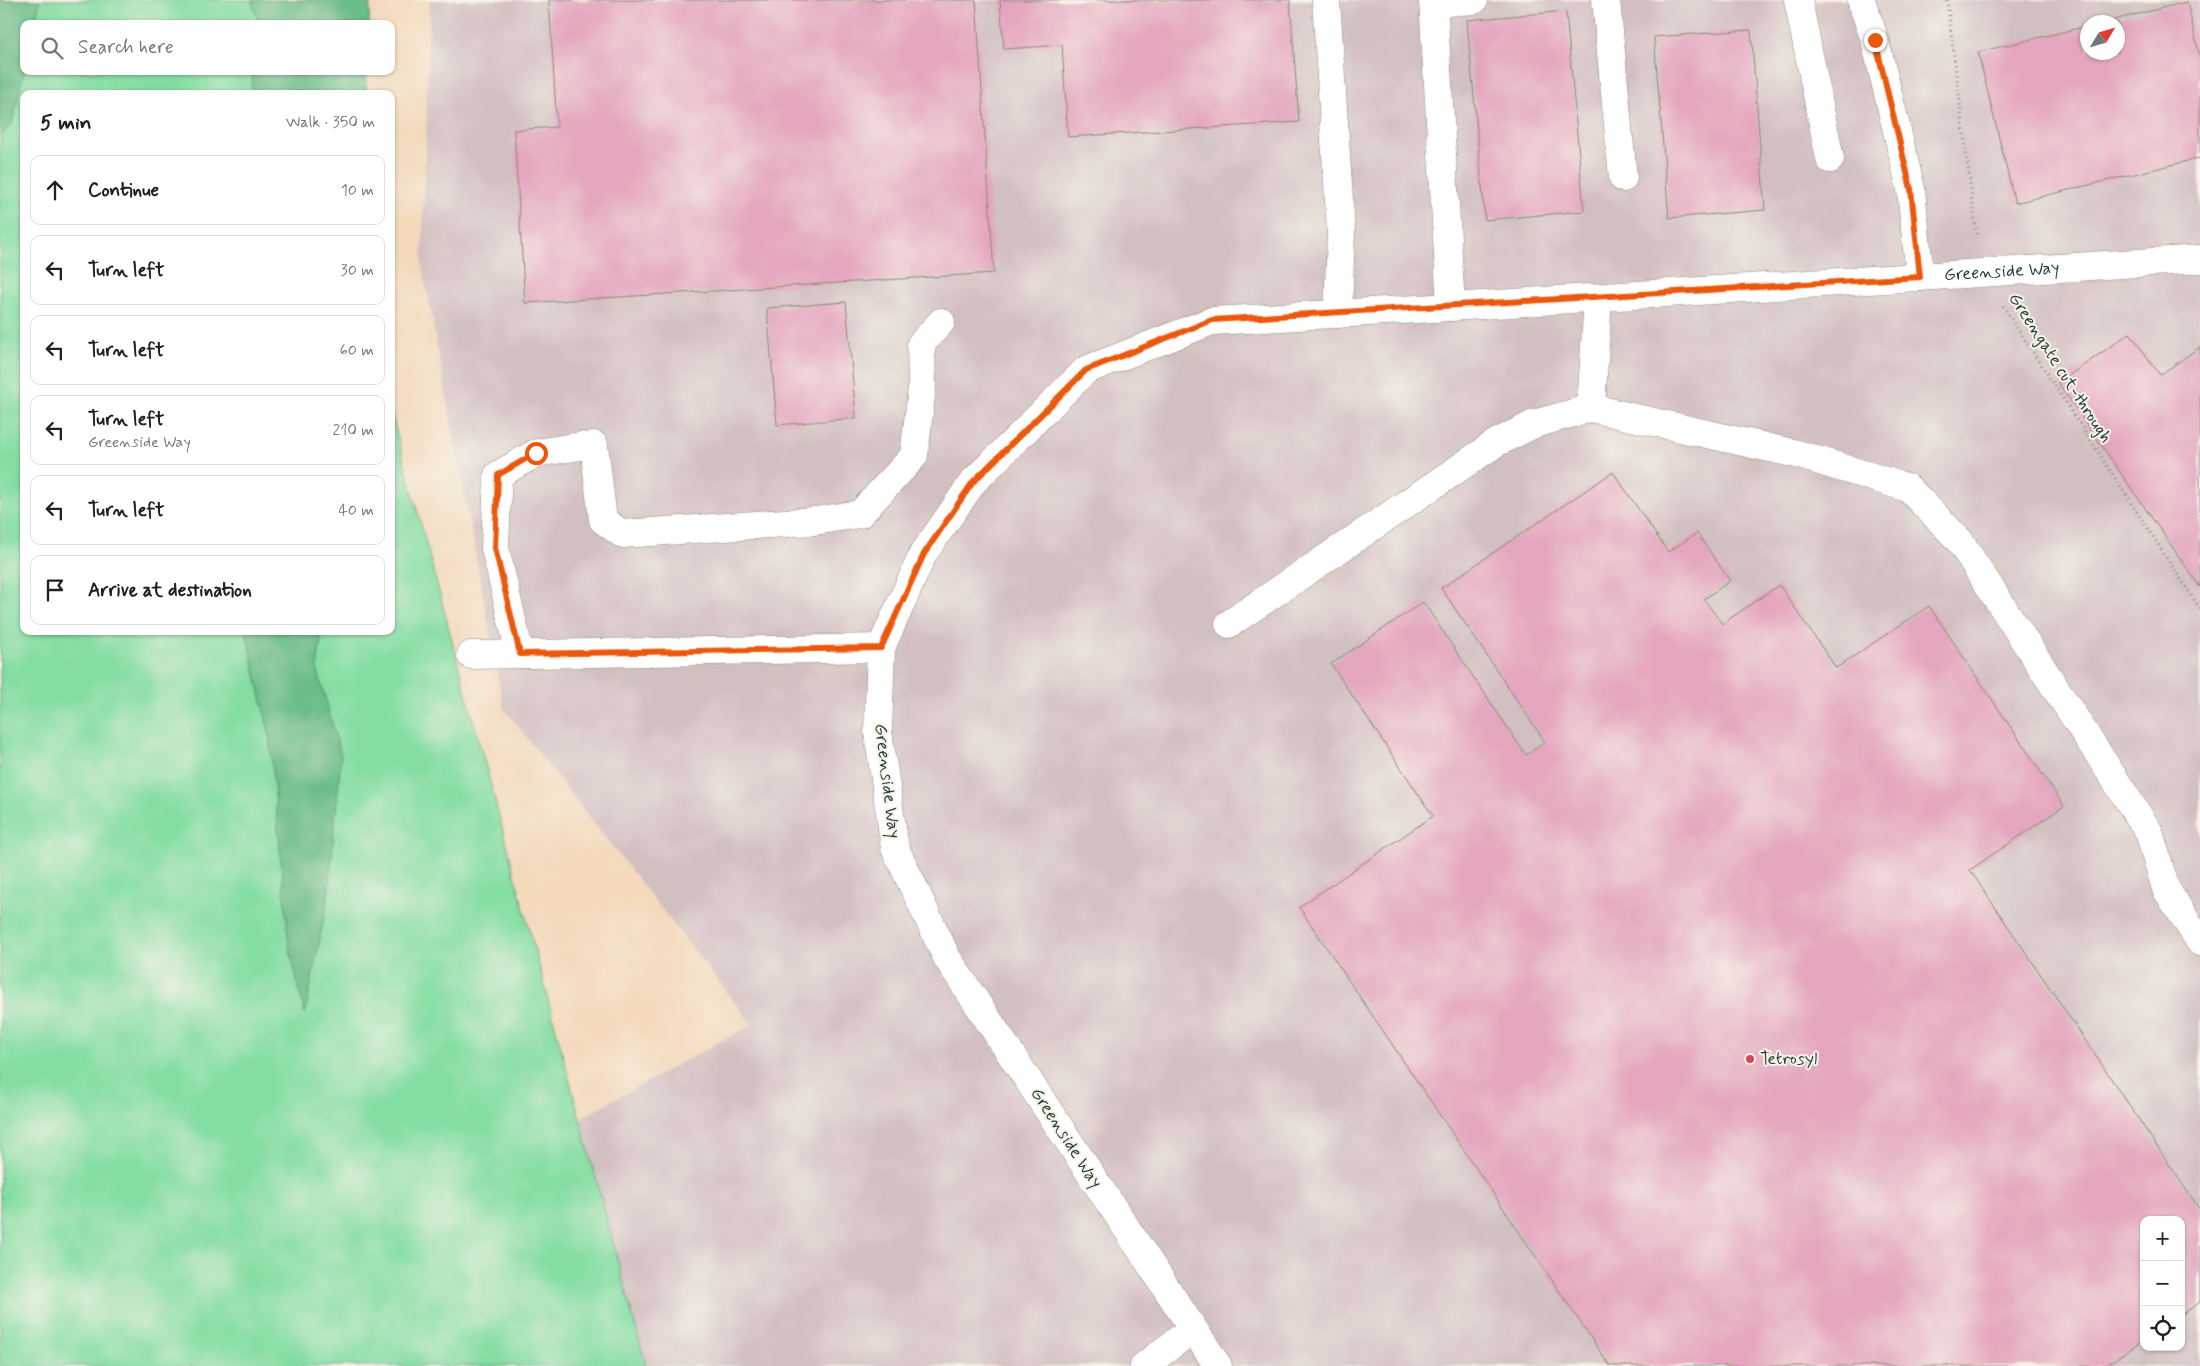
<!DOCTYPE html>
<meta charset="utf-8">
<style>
body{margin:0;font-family:Mynerve,sans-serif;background:#f6f6f6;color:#202124}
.controls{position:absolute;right:15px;bottom:15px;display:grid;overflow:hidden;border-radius:10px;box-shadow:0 1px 4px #0004}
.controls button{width:45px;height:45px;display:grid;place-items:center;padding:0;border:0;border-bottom:1px solid #e0e0e0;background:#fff;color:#202124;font:25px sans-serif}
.compass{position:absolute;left:2080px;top:15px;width:45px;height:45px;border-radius:50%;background:#fff;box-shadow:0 1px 4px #0004;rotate:52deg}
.stop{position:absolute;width:15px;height:15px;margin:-11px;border:4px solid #ea580c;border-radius:50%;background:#fff}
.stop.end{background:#ea580c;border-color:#fff;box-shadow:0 1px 5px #0008}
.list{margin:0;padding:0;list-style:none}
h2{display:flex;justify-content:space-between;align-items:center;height:65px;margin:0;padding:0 20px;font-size:21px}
h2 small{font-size:16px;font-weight:400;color:#757577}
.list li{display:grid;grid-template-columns:32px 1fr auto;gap:15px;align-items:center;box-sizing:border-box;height:70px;margin:0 10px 10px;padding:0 10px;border:1px solid #e0e0e0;border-radius:10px}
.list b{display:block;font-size:19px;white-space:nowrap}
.list p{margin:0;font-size:16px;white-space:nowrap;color:#757577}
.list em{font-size:16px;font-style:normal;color:#757577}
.icon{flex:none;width:28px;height:28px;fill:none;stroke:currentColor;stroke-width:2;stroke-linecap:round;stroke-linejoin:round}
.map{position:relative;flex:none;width:2200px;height:1366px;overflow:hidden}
.search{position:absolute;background:#fff;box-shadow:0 1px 4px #0004;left:20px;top:20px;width:375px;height:55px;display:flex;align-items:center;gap:12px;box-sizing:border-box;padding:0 18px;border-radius:10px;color:#757577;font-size:19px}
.panel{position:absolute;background:#fff;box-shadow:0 1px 4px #0004;left:20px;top:90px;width:375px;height:545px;border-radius:10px}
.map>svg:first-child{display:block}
.industrial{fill:#d2bfc1;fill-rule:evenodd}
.green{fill:#83dda2;stroke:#518d6b}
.forest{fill:#6abc88;stroke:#447c5e}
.building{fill:#e4a5be}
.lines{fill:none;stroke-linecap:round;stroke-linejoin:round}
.minor-casing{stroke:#8a8b78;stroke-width:29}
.path{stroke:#8a8b78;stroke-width:3;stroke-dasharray:1 4;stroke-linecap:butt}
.minor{stroke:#fff;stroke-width:28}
.route{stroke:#ea580c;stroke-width:6}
.poi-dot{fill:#d1495b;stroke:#f7f3e8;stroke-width:2}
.labels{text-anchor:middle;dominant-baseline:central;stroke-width:4;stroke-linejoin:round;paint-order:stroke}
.street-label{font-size:18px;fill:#1f3d34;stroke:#f7f3e8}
.poi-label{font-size:18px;fill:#1f3d34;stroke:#f7f3e8;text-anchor:start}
</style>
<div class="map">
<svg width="2200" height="1366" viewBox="0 0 2200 1366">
<rect width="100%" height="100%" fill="#f7f3e8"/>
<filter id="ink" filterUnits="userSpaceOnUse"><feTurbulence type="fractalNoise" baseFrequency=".02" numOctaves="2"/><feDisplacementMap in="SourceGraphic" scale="10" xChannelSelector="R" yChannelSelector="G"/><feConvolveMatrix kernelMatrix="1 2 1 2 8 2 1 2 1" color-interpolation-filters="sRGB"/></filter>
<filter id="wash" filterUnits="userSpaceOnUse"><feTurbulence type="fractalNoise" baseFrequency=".0096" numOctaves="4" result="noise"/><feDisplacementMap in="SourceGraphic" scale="20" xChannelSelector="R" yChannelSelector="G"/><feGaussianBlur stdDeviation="1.12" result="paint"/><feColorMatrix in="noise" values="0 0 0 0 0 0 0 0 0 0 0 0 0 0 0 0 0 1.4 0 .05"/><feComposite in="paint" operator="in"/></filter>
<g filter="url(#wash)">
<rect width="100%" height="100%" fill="#f4d9bb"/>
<path class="industrial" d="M430,0H2200V1366H626L539,1141L752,1024L504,709L422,263ZM2088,22H2118V52H2088ZM2144,1220H2181V1347H2144Z"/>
<polygon class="green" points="0,0 359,0 361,24 24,24 24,71 363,71 364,94 24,94 24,631 391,631 391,412 646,1366 0,1366"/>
<g class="forest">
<polygon points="0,0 40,0 35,24 24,24 24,71 12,124 0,136"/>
<polygon points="251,0 370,0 369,24 257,24 257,17"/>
<polygon points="253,71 367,71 366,94 251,94"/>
<polygon points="246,631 322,631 317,668 341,756 328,897 305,1014 289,946 269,733"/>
</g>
<g id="blocks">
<g class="building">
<polygon points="549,0 976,0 994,273 525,303 514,130 557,127"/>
<polygon points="1000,0 1290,0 1299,122 1068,137 1062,45 1004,49"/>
<polygon points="2187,2 2200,58 2200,158 2015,203 1978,52 2088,26 2088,52 2118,52 2118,22 2105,22"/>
<polygon points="1566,11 1584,211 1485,220 1467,20"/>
<polygon points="1751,30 1765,210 1669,218 1654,37"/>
<polygon points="846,302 856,418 777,425 767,308"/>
<polygon points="2130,333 2160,375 2200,347 2200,587 2058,383"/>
<polygon points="1613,472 1668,552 1697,533 1730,581 1704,599 1722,624 1779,585 1836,668 1929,606 2064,806 1970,870 2200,1210 2200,1302 2181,1315 2181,1220 2144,1220 2144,1340 2105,1366 1610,1366 1299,907 1433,816 1331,664 1423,602 1526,755 1545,742 1441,588"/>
</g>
</g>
</g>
<g filter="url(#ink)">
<use href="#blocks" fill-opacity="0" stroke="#8a8b78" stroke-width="1"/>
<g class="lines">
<defs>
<g id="minor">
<polyline points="1326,0 1341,231 1338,314"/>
<polyline points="1433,0 1451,307"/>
<polyline points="1606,0 1623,178"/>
<polyline points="1798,0 1830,159"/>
<polyline points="1861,0 1875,40 1911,189 1920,277"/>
<polyline points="1433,3 1474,0"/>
<polyline points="1591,408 1598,298"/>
<polyline points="594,445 603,520 622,534 814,521 860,514 914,456 922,387 921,344 941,322"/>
<polyline points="1229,624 1496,443 1534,424 1591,408 1797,454 1908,488 1959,540 2149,832 2166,889 2200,942"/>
<polyline points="520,654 495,548 498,475 536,453 581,446"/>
<polyline points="471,655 881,648"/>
<polyline points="1144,1366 1193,1329"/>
<path id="s1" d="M1218,1366L947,958L895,848L878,732L881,648L923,554L973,482L1086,370L1212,321L1386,311L2200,259"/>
</g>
</defs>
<use href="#minor" class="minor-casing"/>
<g class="path">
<polyline points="1947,0 1977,238"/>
<polyline points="2003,306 2200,609"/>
</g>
<use href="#minor" class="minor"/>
</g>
</g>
<g class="lines" filter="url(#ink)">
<polyline class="route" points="536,453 498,475 495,548 520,654 881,648 924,554 973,482 1086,370 1212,320 1920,277 1911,189 1875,40"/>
</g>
<circle class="poi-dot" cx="1750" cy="1059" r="5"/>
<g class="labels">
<g class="street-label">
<text stroke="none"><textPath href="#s1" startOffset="2089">Greenside Way</textPath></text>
<text transform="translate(2060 368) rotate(57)">Greengate cut-through</text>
<text transform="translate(887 781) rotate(83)">Greenside Way</text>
<text transform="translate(1066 1138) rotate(57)">Greenside Way</text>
</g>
<g class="poi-label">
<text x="1760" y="1059">Tetrosyl</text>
</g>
</g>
</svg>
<div class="controls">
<button>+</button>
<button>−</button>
<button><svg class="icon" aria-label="locate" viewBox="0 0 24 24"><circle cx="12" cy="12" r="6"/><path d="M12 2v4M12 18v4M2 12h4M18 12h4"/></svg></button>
</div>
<svg class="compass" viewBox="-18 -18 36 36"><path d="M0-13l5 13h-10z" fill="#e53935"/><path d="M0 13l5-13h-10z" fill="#757577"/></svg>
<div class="stop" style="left:536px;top:453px"></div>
<div class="stop end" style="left:1875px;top:40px"></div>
<div class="search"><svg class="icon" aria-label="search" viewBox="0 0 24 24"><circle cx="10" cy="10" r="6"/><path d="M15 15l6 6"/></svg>Search here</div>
<section class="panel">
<h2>5 min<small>Walk · 350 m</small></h2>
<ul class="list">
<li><svg class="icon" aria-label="ahead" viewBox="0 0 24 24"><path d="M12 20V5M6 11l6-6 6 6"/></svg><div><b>Continue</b></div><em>10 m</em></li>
<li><svg class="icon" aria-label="left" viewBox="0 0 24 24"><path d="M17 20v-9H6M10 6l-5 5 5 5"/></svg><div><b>Turn left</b></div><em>30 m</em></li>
<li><svg class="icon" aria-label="left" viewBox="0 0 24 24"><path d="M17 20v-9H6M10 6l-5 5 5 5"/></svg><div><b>Turn left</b></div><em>60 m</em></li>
<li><svg class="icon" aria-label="left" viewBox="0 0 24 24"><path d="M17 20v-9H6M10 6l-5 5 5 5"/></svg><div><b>Turn left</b><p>Greenside Way</p></div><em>210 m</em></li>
<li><svg class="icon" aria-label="left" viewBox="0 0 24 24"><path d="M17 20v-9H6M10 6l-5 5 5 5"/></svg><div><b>Turn left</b></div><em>40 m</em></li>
<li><svg class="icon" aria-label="arrive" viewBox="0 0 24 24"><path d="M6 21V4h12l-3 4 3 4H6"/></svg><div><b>Arrive at destination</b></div></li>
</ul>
</section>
</div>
